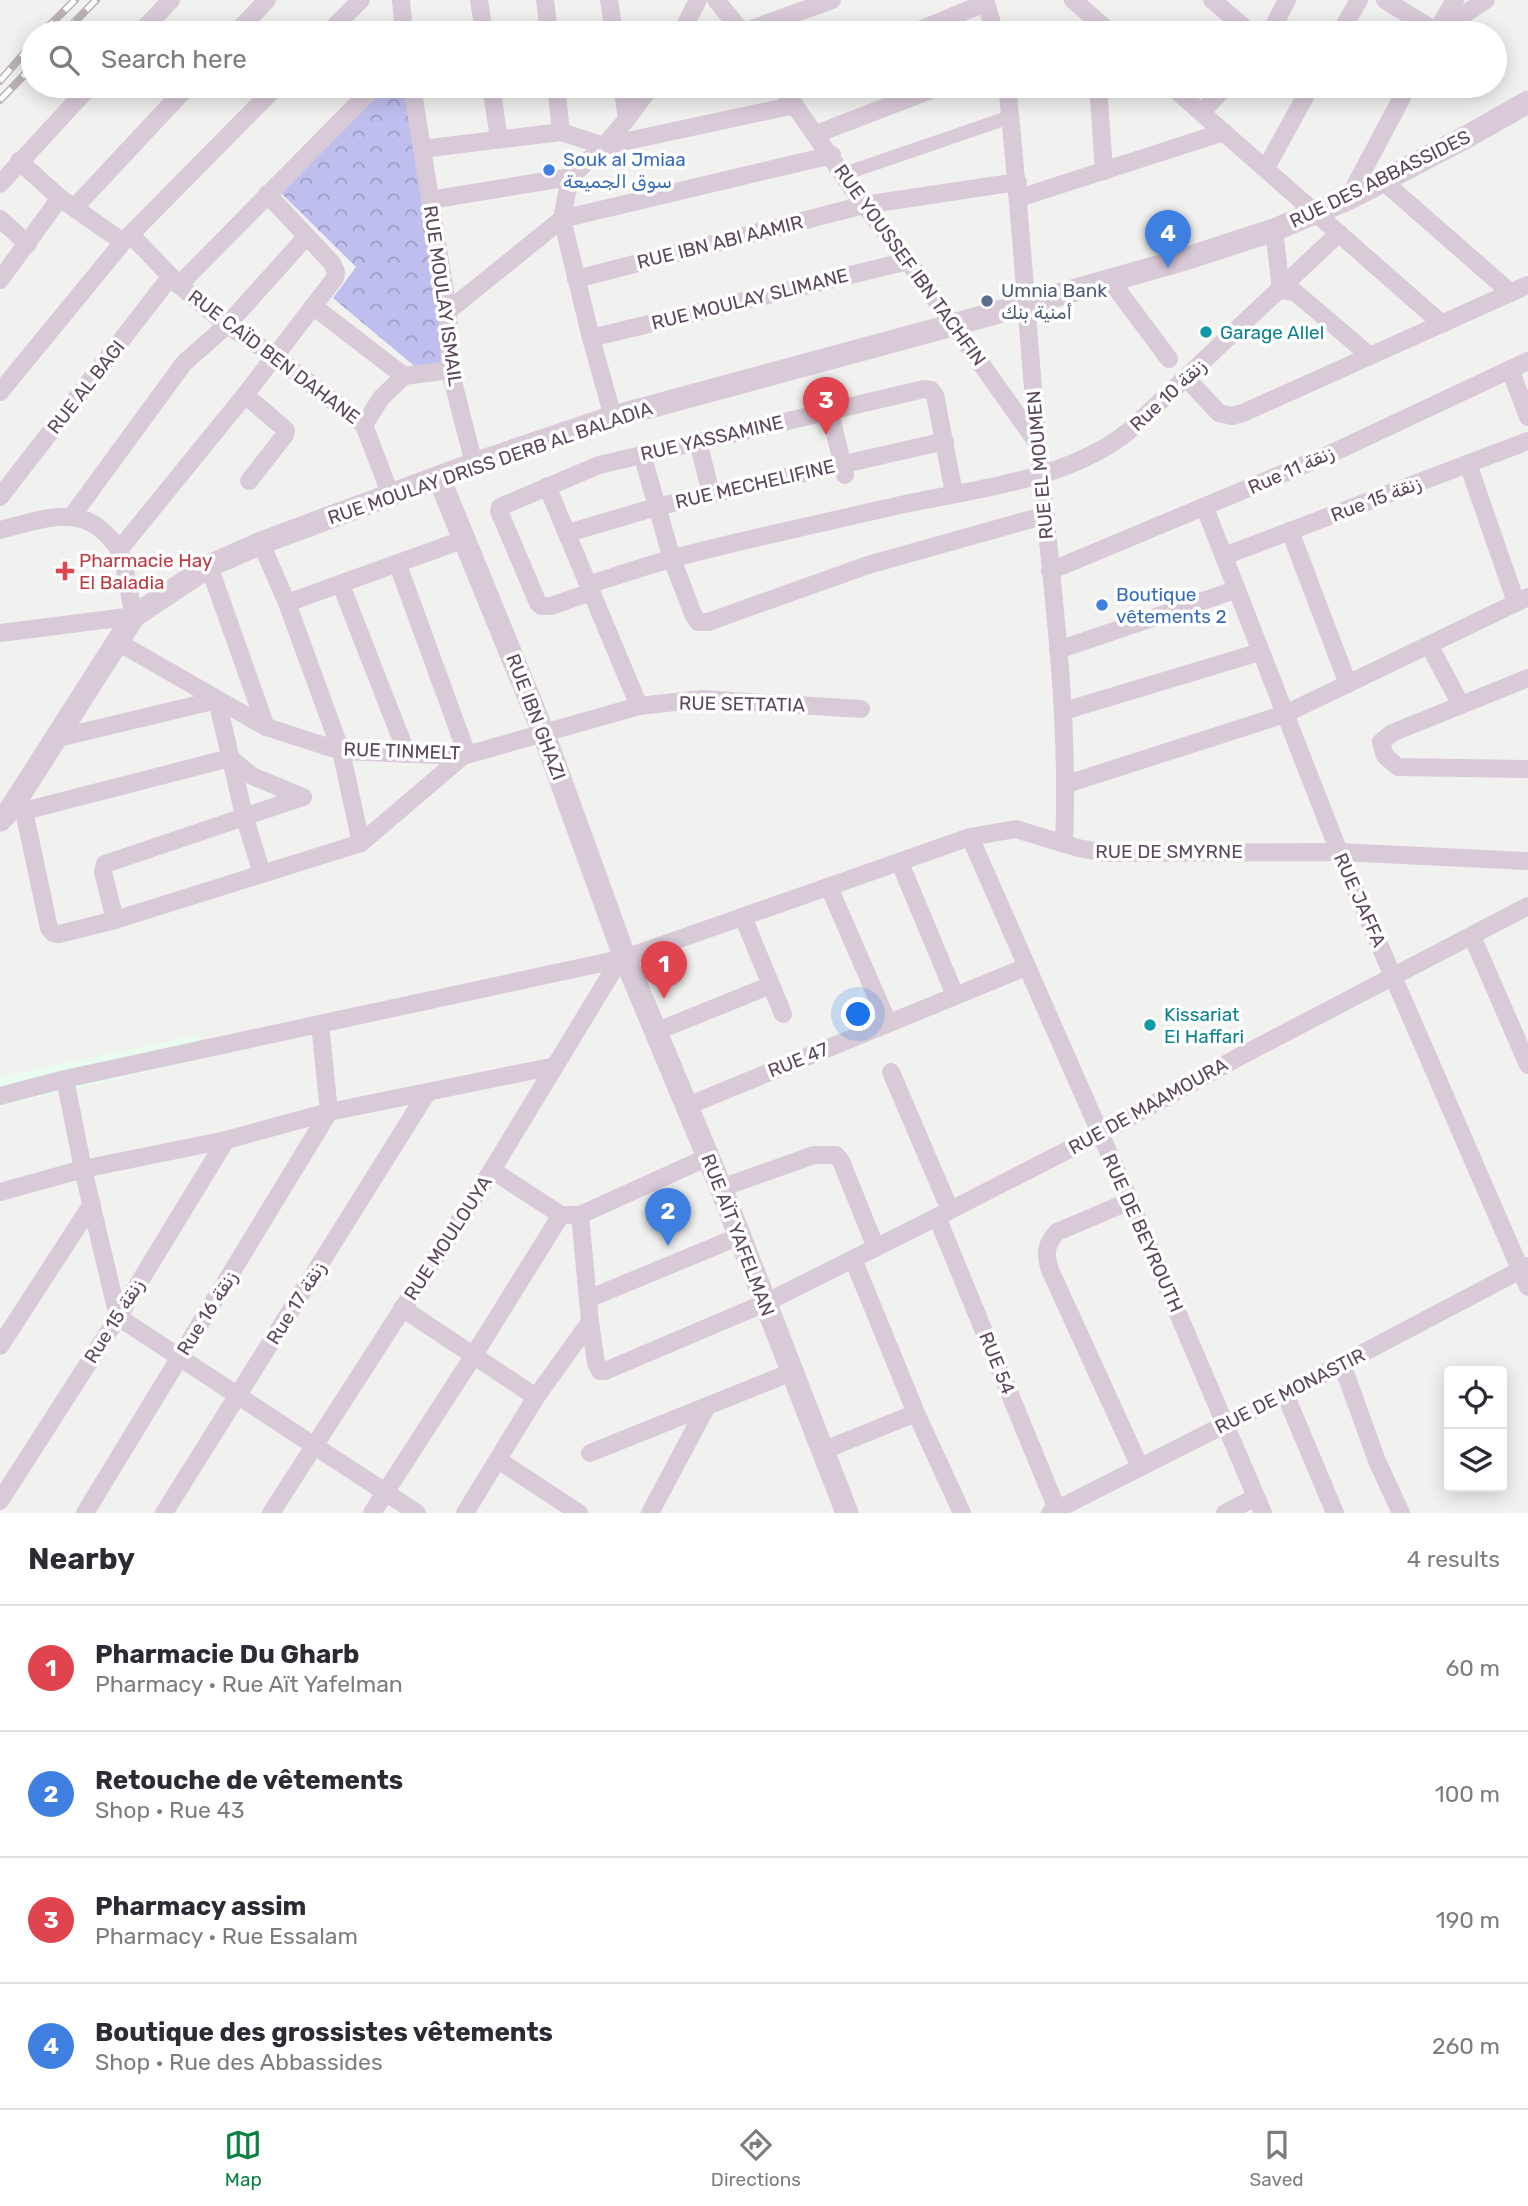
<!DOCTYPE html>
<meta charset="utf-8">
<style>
body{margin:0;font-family:Rubik,Vazirmatn,sans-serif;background:#f2f2f3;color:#2b2b33}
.controls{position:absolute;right:21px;bottom:21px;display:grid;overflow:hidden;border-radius:7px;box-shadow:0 4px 18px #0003}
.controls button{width:63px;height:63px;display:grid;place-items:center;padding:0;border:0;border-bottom:2px solid #e1e1e2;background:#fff;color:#2b2b33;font:35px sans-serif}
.you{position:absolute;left:859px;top:1015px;width:24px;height:24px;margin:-18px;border:5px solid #fff;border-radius:50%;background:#1a73e8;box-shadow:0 0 0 10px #1a73e833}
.badge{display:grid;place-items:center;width:46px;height:46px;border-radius:50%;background:#0b8043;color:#fff;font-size:23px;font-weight:700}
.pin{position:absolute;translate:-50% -58px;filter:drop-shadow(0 2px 4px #0008)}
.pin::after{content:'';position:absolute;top:37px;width:24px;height:21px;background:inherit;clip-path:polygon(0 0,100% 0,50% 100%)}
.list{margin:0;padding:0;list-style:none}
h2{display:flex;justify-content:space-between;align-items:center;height:91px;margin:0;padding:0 28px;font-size:30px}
h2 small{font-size:23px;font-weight:400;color:#7c7c81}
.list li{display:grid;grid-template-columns:46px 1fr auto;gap:21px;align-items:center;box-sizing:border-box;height:126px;padding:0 28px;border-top:2px solid #e1e1e2}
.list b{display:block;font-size:26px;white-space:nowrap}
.list p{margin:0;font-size:23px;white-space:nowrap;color:#7c7c81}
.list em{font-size:23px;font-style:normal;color:#7c7c81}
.icon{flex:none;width:38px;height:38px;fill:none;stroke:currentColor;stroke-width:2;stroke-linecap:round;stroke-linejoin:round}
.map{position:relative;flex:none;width:1528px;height:1513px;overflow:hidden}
.search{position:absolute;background:#fff;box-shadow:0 4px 18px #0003;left:21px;right:21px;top:21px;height:77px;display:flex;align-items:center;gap:18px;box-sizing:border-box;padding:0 24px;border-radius:38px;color:#7c7c81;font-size:26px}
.sheet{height:595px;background:#fff}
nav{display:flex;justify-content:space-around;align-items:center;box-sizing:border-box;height:98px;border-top:2px solid #e1e1e2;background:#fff;font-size:19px;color:#7c7c81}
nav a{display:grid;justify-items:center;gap:4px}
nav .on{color:#0b8043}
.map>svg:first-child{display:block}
.commercial{fill:#eafcf0}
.park{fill:url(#park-crowns)}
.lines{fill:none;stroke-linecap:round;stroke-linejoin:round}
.pedestrian{stroke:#d9cad8;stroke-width:14}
.minor{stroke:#d9cad8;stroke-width:18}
.tertiary{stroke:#d9cad8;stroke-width:23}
.rail-casing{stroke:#bab2b8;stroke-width:8}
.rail{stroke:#fff;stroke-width:5;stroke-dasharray:16;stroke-linecap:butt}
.shop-dot{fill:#3f7fe0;stroke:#fff;stroke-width:2.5}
.service-dot{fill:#5c6f8a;stroke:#fff;stroke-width:2.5}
.culture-dot{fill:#0f9aa8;stroke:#fff;stroke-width:2.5}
.health-dot{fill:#e0444e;stroke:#fff;stroke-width:2.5}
.labels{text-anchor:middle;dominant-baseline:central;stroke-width:7;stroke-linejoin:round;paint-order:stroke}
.shop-label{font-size:19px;fill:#366cbe;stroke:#fff;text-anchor:start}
.street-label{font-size:19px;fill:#5d485b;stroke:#fff}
.service-label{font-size:19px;fill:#4e5e75;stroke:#fff;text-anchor:start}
.culture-label{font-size:19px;fill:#0d838f;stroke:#fff;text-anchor:start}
.health-label{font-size:19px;fill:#be3a42;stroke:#fff;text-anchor:start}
</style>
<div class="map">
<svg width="1528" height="1513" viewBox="0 0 1528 1513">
<defs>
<pattern id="park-crowns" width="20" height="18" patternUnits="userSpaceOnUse" patternTransform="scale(1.75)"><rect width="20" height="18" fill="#bfbfef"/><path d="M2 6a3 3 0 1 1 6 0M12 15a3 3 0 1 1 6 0" fill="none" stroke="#9e9dc5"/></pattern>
</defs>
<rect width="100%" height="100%" fill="#f1f2f0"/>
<polygon class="commercial" points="197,1035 203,1059 0,1106 0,1077"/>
<polygon class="park" points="386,86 403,86 444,312 443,362 419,370 333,298 356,267 280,192"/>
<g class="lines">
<polyline class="pedestrian" points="844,174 1010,117"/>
<g class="minor">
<polyline points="401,0 404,33"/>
<polyline points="479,0 484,33"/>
<polyline points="545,0 549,33"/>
<polyline points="609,0 614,33"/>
<polyline points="716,0 743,33"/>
<polyline points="985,0 995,33"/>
<polyline points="1073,0 1111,33"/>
<polyline points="1212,0 1251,33"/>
<polyline points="1385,0 1437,32 1486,0"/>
<polyline points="1439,27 1455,0"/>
<polyline points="743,32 832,0"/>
<polyline points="140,33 171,0"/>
<polyline points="236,33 267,0"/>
<polyline points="328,33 361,0"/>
<polyline points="681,33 698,0"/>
<polyline points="912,33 985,3"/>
<polyline points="1270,33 1287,0"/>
<polyline points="1340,33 1359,0"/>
<polyline points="412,86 448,311 450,370 474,464"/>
<polyline points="491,86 499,139"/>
<polyline points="556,86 561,132 604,146 795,105"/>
<polyline points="622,86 627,119"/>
<polyline points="781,86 864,205 908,261 1038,444"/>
<path d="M1007,86C1020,206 1027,326 1038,446C1051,578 1070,711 1064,844"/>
<polyline points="1098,86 1104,171"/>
<polyline points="1171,86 1442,324"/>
<polyline points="1202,112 1226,86"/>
<polyline points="816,134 941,86"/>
<polyline points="422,149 561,132"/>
<polyline points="19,161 60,198 123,242"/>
<polyline points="1266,168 1311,86"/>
<polyline points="570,177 562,219 591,338 613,417"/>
<polyline points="1383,181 1511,293"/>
<polyline points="0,184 90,86"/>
<polyline points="1019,198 1224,132"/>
<polyline points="1348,199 1408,86"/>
<polyline points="430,200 570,177 604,146 627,119 651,86"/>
<polyline points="75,207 188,86"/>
<polyline points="0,219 28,244"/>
<polyline points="1274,230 1281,290"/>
<polyline points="131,235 179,285 227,325 273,355 364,425 391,496"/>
<polyline points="576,279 864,205 1018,182"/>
<polyline points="0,280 60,198"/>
<polyline points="1110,280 1169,359"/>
<polyline points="179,285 375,86"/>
<polyline points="1281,290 1295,292 1370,356"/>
<polyline points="313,306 404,376"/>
<polyline points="448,311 562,219 832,155"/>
<polyline points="591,338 908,261"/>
<polyline points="1510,369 1528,417"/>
<polyline points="1186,378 1219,413 1232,416 1243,413 1528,285"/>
<polyline points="0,392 123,242 277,86"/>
<polyline points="245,395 286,430 285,435 249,481"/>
<polyline points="830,412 845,475"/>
<polyline points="364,425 381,398 404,376 450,370"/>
<polyline points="698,441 711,494"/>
<polyline points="642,454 672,559 693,614 698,622 708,622 868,565 1046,515"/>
<polyline points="1468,464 1516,602"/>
<polyline points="547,486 639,706"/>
<polyline points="0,497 171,276"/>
<polyline points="1205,508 1339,852 1528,1287"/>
<polyline points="72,516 184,363 227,325 306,237"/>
<path d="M0,530C34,522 74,504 103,531C109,537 117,545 120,552C127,572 129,596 134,616L0,633"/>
<polyline points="1290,531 1348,684"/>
<polyline points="568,533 656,507 945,441"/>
<polyline points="261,543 287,603 341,751 361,843"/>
<polyline points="119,550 245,395 335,278 336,272 332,263 267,194"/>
<polyline points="1224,556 1528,441"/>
<polyline points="398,565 467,754"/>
<polyline points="209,566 266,727"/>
<polyline points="1050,571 1330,454 1528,361"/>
<polyline points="341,585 407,754"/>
<path d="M588,585C616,576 645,566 674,558C747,539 822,523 896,506C972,489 1069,481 1130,430L1339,233"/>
<polyline points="591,592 551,606 541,606 538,603 499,511 500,507 599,465 924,389 931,390 935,395 954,493"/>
<polyline points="287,603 465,539"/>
<polyline points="116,641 266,727 341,751 463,756 639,706 702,699 861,709"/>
<polyline points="1429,645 1461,705"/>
<polyline points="1058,650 1235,590"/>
<polyline points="1528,678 1392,733 1381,742 1385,756 1398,767 1528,769"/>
<polyline points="1064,711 1260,652"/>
<polyline points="54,739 217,700 244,815 262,874"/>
<polyline points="1067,784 1285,714 1528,597"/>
<polyline points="13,810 24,811 230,758 252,776 303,797"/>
<polyline points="24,811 49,928 53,933 59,934 115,920 361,843 463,756"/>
<polyline points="970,837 1130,1201 1263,1513"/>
<polyline points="900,863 955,995"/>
<polyline points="829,887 888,1023"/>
<polyline points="743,917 783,1014"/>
<polyline points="115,920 103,872 105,864 303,797"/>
<polyline points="1472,936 1528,1065"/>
<polyline points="320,1024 329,1112"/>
<polyline points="655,1032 771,985"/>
<polyline points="891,1072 950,1210"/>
<polyline points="65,1079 83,1169 118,1317 417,1513"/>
<polyline points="0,1096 65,1079 625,958 970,837 1016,829 1078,848 1106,853 1339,852 1528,861"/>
<polyline points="687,1106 1026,967"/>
<polyline points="492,1170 561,1215"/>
<polyline points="721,1188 814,1155 836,1155 841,1161 876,1248"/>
<polyline points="0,1192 83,1169 226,1140 329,1112 555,1066"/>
<path d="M1130,1201L1057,1232C1045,1245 1045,1254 1050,1270L1140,1467"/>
<polyline points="580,1215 590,1322 596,1363 600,1371 605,1371 765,1303 937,1217 1099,1134 1237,1058 1528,906"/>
<polyline points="937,1217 1057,1509"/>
<polyline points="853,1259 916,1413 962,1513"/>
<polyline points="588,1299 740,1236"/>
<polyline points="402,1308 536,1397"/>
<polyline points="0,1346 92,1204"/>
<polyline points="1342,1364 1377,1461 1401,1513"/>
<polyline points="1285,1394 1335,1513"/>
<polyline points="822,1451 916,1413"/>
<polyline points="590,1453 792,1372"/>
<polyline points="498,1460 579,1513"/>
<polyline points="0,1501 118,1317 226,1140"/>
<polyline points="85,1513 329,1112"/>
<polyline points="164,1513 427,1093"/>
<polyline points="271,1513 492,1170 620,959"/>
<polyline points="372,1513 474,1355 561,1215 580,1215 708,1157"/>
<polyline points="465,1513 536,1397 590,1322"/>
<polyline points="650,1513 707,1406"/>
<polyline points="1050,1513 1285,1394 1528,1266"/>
<polyline points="1225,1513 1256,1497"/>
</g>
<g class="tertiary">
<polyline points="439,478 543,732 625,958 721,1188 847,1513"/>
<polyline points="0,820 10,810 134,616 209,566 261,543 474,464 613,417 953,325 1185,259 1274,230 1348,199 1470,135 1528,102"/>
</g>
<defs>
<g id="rail">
<polyline points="42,33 75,0"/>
<polyline points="64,33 96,0"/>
<polyline points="0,81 33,43"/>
<polyline points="0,100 33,66"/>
</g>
</defs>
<use href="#rail" class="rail-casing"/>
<use href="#rail" class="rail"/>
</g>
<g class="shop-dot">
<circle cx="549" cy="170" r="7"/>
<circle cx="1102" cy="605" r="7"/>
</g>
<circle class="service-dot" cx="987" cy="301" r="7"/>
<g class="culture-dot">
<circle cx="1206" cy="332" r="7"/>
<circle cx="1150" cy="1025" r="7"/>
</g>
<path class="health-dot" d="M61.5 560.5h7v7h7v7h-7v7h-7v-7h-7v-7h7z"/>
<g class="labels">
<g class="shop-label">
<text x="563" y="159">Souk al Jmiaa<tspan x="563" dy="22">سوق الجميعة</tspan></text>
<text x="1116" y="594">Boutique<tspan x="1116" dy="22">vêtements 2</tspan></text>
</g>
<g class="street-label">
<text transform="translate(1380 179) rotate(-26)">RUE DES ABBASSIDES</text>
<text transform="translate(720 242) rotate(-14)">RUE IBN ABI AAMIR</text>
<text transform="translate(910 265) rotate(54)">RUE YOUSSEF IBN TACHFIN</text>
<text transform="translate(443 296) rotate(82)">RUE MOULAY ISMAIL</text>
<text transform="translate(750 299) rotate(-14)">RUE MOULAY SLIMANE</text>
<text transform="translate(274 357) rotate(37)">RUE CAÏD BEN DAHANE</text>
<text transform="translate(86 387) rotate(-52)">RUE AL BAGI</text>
<text transform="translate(1168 395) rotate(-43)">Rue 10 زنقة</text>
<text transform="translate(712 438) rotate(-13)">RUE YASSAMINE</text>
<text transform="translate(490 463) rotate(-19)">RUE MOULAY DRISS DERB AL BALADIA</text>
<text transform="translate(1040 465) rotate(-95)">RUE EL MOUMEN</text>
<text transform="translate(1291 470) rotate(-24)">Rue 11 زنقة</text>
<text transform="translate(755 484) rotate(-13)">RUE MECHELIFINE</text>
<text transform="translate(1376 499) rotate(-21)">Rue 15 زنقة</text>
<text transform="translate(742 704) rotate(1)">RUE SETTATIA</text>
<text transform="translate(536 717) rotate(69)">RUE IBN GHAZI</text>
<text transform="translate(402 751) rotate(2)">RUE TINMELT</text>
<text x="1169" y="851">RUE DE SMYRNE</text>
<text transform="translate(1360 900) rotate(66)">RUE JAFFA</text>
<text transform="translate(798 1060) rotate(-22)">RUE 47</text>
<text transform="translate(1148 1106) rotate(-29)">RUE DE MAAMOURA</text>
<text transform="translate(1143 1233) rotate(66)">RUE DE BEYROUTH</text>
<text transform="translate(738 1235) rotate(69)">RUE AÏT YAFELMAN</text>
<text transform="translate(448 1238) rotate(-57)">RUE MOULOUYA</text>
<text transform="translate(296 1303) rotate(-58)">Rue 17 زنقة</text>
<text transform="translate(207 1313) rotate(-58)">Rue 16 زنقة</text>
<text transform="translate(114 1321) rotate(-58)">Rue 15 زنقة</text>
<text transform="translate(997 1363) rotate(68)">RUE 54</text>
<text transform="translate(1290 1391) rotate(-27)">RUE DE MONASTIR</text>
</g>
<g class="service-label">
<text x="1001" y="290">Umnia Bank<tspan x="1001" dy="22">أمنية بنك</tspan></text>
</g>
<g class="culture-label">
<text x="1220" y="332">Garage Allel</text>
<text x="1164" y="1014">Kissariat<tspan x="1164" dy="22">El Haffari</tspan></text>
</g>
<g class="health-label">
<text x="79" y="560">Pharmacie Hay<tspan x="79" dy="22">El Baladia</tspan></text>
</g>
</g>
</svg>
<div class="controls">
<button><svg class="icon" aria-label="locate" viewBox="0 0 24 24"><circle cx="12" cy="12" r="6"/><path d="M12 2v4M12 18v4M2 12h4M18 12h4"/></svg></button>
<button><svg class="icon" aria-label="layers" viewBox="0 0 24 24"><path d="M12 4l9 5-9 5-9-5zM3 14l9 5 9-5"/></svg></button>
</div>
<div class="you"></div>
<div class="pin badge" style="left:664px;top:999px;background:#e0444e">1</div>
<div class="pin badge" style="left:668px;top:1246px;background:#3f7fe0">2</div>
<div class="pin badge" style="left:826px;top:435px;background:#e0444e">3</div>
<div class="pin badge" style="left:1168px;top:268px;background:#3f7fe0">4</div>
<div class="search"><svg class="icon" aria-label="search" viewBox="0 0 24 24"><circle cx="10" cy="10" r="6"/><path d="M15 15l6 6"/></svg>Search here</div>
</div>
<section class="sheet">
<h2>Nearby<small>4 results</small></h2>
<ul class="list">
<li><span class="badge" style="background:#e0444e">1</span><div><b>Pharmacie Du Gharb</b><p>Pharmacy · Rue Aït Yafelman</p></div><em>60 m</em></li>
<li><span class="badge" style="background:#3f7fe0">2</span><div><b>Retouche de vêtements</b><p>Shop · Rue 43</p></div><em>100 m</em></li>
<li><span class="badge" style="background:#e0444e">3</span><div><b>Pharmacy assim</b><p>Pharmacy · Rue Essalam</p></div><em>190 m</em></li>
<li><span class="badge" style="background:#3f7fe0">4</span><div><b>Boutique des grossistes vêtements</b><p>Shop · Rue des Abbassides</p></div><em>260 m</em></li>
</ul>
</section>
<nav>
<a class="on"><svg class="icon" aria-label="map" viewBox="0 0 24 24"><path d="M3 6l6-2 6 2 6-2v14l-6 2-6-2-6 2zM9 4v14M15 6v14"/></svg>Map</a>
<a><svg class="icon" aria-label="directions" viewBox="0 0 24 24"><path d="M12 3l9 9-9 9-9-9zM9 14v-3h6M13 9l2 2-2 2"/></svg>Directions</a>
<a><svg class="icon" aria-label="saved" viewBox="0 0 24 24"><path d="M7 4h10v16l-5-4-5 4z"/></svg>Saved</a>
</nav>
